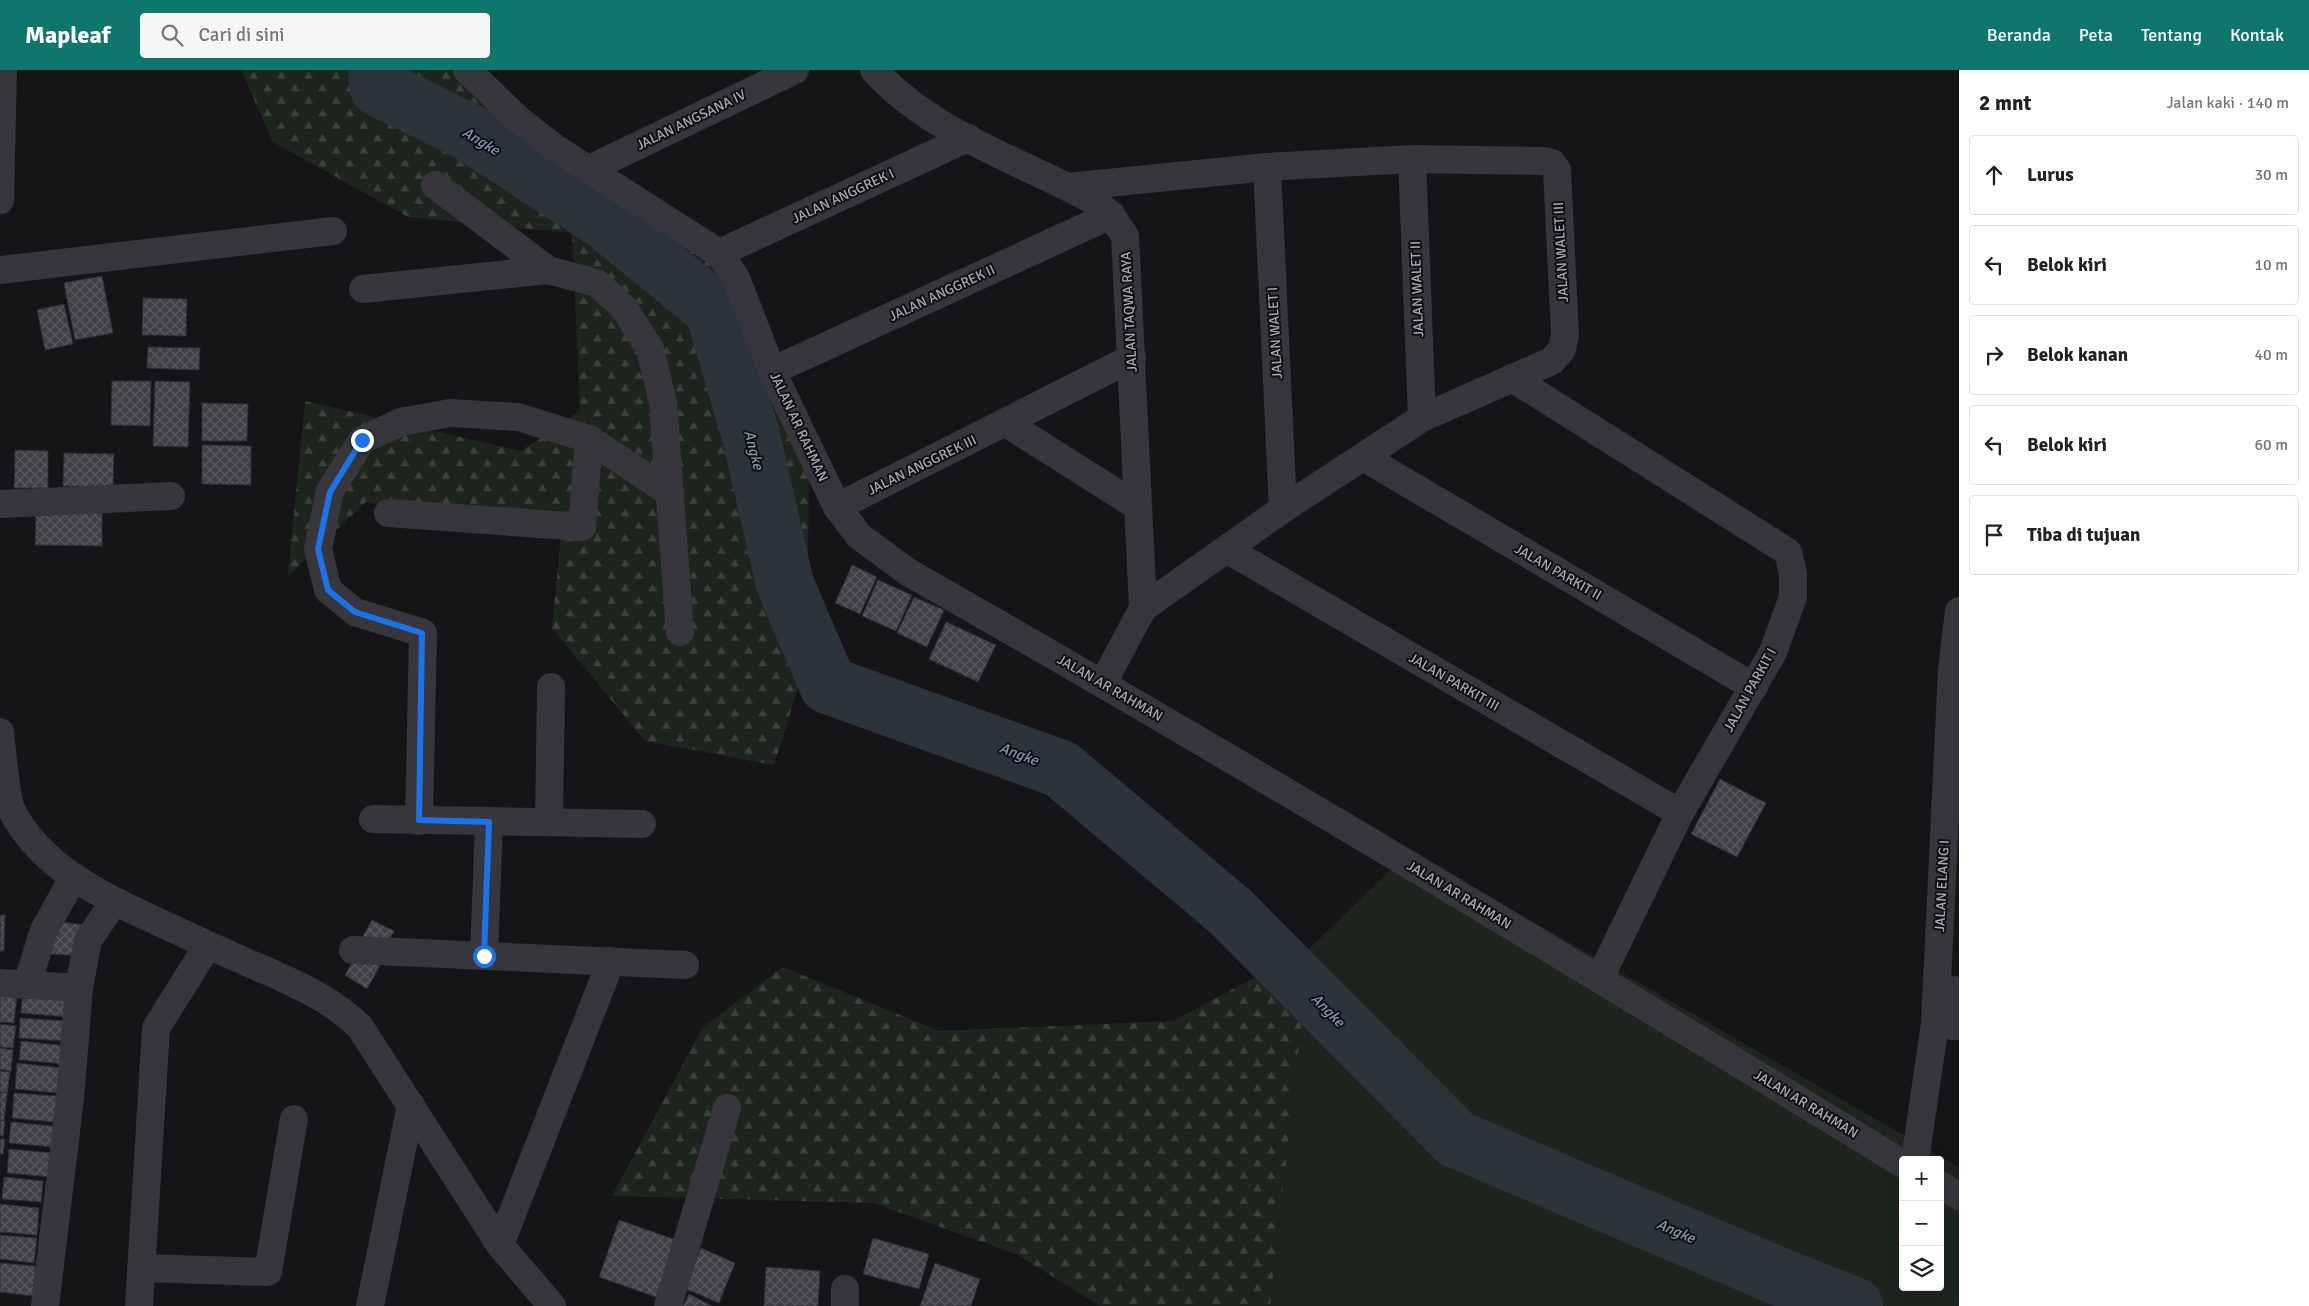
<!DOCTYPE html>
<html lang="id">
<meta charset="utf-8">
<style>
body{margin:0;font-family:Signika,sans-serif;background:#f6f6f6;color:#222}
.controls{position:absolute;right:15px;bottom:15px;display:grid;overflow:hidden;border-radius:5px;box-shadow:0 5px 20px #0002}
.controls button{width:45px;height:45px;display:grid;place-items:center;padding:0;border:0;border-bottom:1px solid #e0e0e0;background:#fff;color:#222;font:25px sans-serif}
.stop{position:absolute;width:15px;height:15px;margin:-11px;border:4px solid #1a73e8;border-radius:50%;background:#fff}
.stop.end{background:#1a73e8;border-color:#fff;box-shadow:0 1px 5px #0008}
.list{margin:0;padding:0;list-style:none}
h2{display:flex;justify-content:space-between;align-items:center;height:65px;margin:0;padding:0 20px;font-size:21px}
h2 small{font-size:16px;font-weight:400;color:#767676}
.list li{display:grid;grid-template-columns:32px 1fr auto;gap:15px;align-items:center;box-sizing:border-box;height:80px;margin:0 10px 10px;padding:0 10px;border:1px solid #e0e0e0;border-radius:5px}
.list b{display:block;font-size:19px;white-space:nowrap}
.list em{font-size:16px;font-style:normal;color:#767676}
.icon{flex:none;width:28px;height:28px;fill:none;stroke:currentColor;stroke-width:2;stroke-linecap:round;stroke-linejoin:round}
.map{position:relative;flex:none;width:1959px;height:1236px;overflow:hidden}
header{display:flex;align-items:center;gap:30px;box-sizing:border-box;height:70px;padding:0 25px;background:#0f766e;color:#fff}
header strong{font-size:24px}
nav{display:flex;gap:28px;margin-inline-start:auto;font-size:18px}
.search{width:350px;height:45px;background:#f6f6f6;display:flex;align-items:center;gap:12px;box-sizing:border-box;padding:0 18px;border-radius:5px;color:#767676;font-size:19px}
main{display:flex}
aside{flex:1;background:#fff}
.map>svg:first-child{display:block}
.green{fill:#1d251e;fill-rule:evenodd}
.forest{fill:url(#forest-firs)}
.lines{fill:none;stroke-linecap:round;stroke-linejoin:round}
.river{stroke:#2b333b;stroke-width:58}
.building{fill:url(#building-cross-hatch);stroke:#2f2f33}
.minor{stroke:#36363c;stroke-width:28}
.route{stroke:#1a73e8;stroke-width:6}
.labels{text-anchor:middle;dominant-baseline:central;stroke-width:4;stroke-linejoin:round;paint-order:stroke}
.street-label{font-size:14px;fill:#a6abb7;stroke:#101012}
.water-label{font-size:15px;font-style:italic;fill:#7c98b3;stroke:#101012}
</style>
<header>
<strong>Mapleaf</strong>
<div class="search"><svg class="icon" aria-label="search" viewBox="0 0 24 24"><circle cx="10" cy="10" r="6"/><path d="M15 15l6 6"/></svg>Cari di sini</div>
<nav><a>Beranda</a><a>Peta</a><a>Tentang</a><a>Kontak</a></nav>
</header>
<main>
<div class="map">
<svg width="1959" height="1236" viewBox="0 0 1959 1236">
<defs>
<pattern id="forest-firs" width="22" height="20" patternUnits="userSpaceOnUse" patternTransform="scale(1.25)"><rect width="22" height="20" fill="#1d251e"/><path d="M5 1l3.5 6h-7zM16 11l3.5 6h-7z" fill="#3b423c"/></pattern>
<pattern id="building-cross-hatch" width="8" height="8" patternUnits="userSpaceOnUse" patternTransform="scale(1.25)"><rect width="8" height="8" fill="#3f4044"/><path d="M0 0l8 8M0 8l8-8" fill="none" stroke="#58595d"/></pattern>
</defs>
<rect width="100%" height="100%" fill="#151517"/>
<path class="green" d="M1410,781L1959,1097V1236H1270L1310,878ZM1903,1090H1940V1217H1903Z"/>
<g class="forest">
<polygon points="241,0 476,0 542,57 655,125 725,214 809,399 807,590 774,695 645,671 552,558 561,465 366,432 288,506 305,331 521,381 580,341 572,163 408,147 273,72"/>
<polygon points="1310,878 1270,1236 1100,1236 1018,1185 874,1133 612,1126 703,957 783,897 939,961 1173,951"/>
</g>
<g class="lines">
<polyline class="river" points="377,0 379,18 470,63 604,150 714,240 751,366 785,514 828,615 1061,699 1231,842 1456,1069 1778,1206 1854,1236"/>
</g>
<g class="building">
<polygon points="102,206 113,263 75,270 64,213"/>
<polygon points="143,228 187,229 186,266 142,265"/>
<polygon points="64,234 73,274 45,280 37,240"/>
<polygon points="148,277 200,278 199,300 147,298"/>
<polygon points="112,311 151,311 150,356 111,355"/>
<polygon points="155,311 190,312 188,377 153,376"/>
<polygon points="202,333 248,334 247,371 202,371"/>
<polygon points="202,375 251,376 251,415 202,414"/>
<polygon points="15,380 48,381 48,418 14,418"/>
<polygon points="64,383 114,384 113,417 63,416"/>
<polygon points="36,435 102,436 102,476 35,475"/>
<polygon points="852,495 877,507 860,544 835,533"/>
<polygon points="878,510 912,525 896,561 862,546"/>
<polygon points="914,527 944,540 927,577 897,563"/>
<polygon points="946,552 996,575 978,612 929,589"/>
<polygon points="1720,709 1766,733 1737,787 1691,764"/>
<polygon points="0,845 5,845 4,881 0,881"/>
<polygon points="372,850 394,861 385,877 363,866"/>
<polygon points="52,851 86,855 84,886 49,884"/>
<polygon points="358,882 380,896 367,919 345,905"/>
<polygon points="0,914 18,916 14,953 0,952"/>
<polygon points="23,916 70,919 68,947 21,943"/>
<polygon points="20,948 65,951 64,971 19,968"/>
<polygon points="0,954 16,956 13,978 0,977"/>
<polygon points="21,971 68,976 66,994 19,990"/>
<polygon points="0,978 13,980 11,1001 0,999"/>
<polygon points="17,993 62,998 59,1023 15,1019"/>
<polygon points="0,1001 10,1002 7,1023 0,1022"/>
<polygon points="0,1023 7,1023 4,1051 0,1050"/>
<polygon points="14,1023 58,1026 55,1052 12,1048"/>
<polygon points="0,1051 5,1051 3,1066 0,1066"/>
<polygon points="11,1052 53,1056 52,1077 9,1073"/>
<polygon points="0,1069 5,1069 3,1084 0,1084"/>
<polygon points="9,1079 53,1083 51,1107 7,1103"/>
<polygon points="4,1107 43,1111 41,1132 2,1129"/>
<polygon points="0,1134 39,1138 37,1165 0,1162"/>
<polygon points="619,1150 676,1170 656,1227 599,1207"/>
<polygon points="0,1165 37,1168 34,1193 0,1189"/>
<polygon points="873,1168 929,1184 919,1219 863,1204"/>
<polygon points="701,1178 735,1193 719,1233 684,1218"/>
<polygon points="0,1193 36,1196 33,1226 0,1222"/>
<polygon points="935,1193 980,1209 971,1236 920,1236"/>
<polygon points="766,1197 820,1201 818,1236 764,1236"/>
<polygon points="689,1224 712,1236 683,1236"/>
</g>
<g class="lines">
<g class="minor">
<path d="M467,0L519,50L555,78L719,183L736,208L772,301L837,437L859,466L908,502C1243,693 1574,892 1903,1094"/>
<path d="M874,0C932,64 1020,90 1094,131L1111,145L1125,166L1143,538L1103,613"/>
<polyline points="1412,89 1422,348"/>
<polyline points="1267,97 1283,439"/>
<polyline points="587,100 795,0"/>
<polyline points="435,115 548,200 597,213 624,238 650,279 663,333 680,562"/>
<polyline points="1068,117 1267,97 1412,89 1545,91 1552,93 1557,100 1565,265 1562,279 1552,291 1422,348 1283,439 1143,538"/>
<polyline points="0,130 3,0"/>
<polyline points="719,183 968,68"/>
<polyline points="0,200 333,161"/>
<polyline points="363,219 548,200"/>
<polyline points="772,301 1111,145"/>
<polyline points="1512,308 1788,482 1793,503 1793,527 1773,582 1680,743 1600,908"/>
<polyline points="1006,353 1137,436"/>
<polyline points="1363,387 1754,617"/>
<polyline points="0,434 171,426"/>
<polyline points="837,437 1132,288"/>
<polyline points="388,443 582,457 589,369"/>
<polyline points="1228,480 1680,743"/>
<path d="M0,662C2,679 6,729 12,741C43,801 109,829 167,856C200,871 233,887 267,901C300,916 334,931 360,957L500,1175L552,1236"/>
<polyline points="373,749 642,754"/>
<polyline points="419,751 423,563 355,542 328,520 318,479 330,421 362,370 401,352 450,343 518,347 589,369 670,423"/>
<polyline points="549,752 551,617"/>
<polyline points="353,880 685,895"/>
<polyline points="484,886 489,752"/>
<polyline points="0,913 79,918"/>
<polyline points="27,915 44,860 73,808"/>
<polyline points="1954,920 1952,956 1959,956"/>
<polyline points="1915,1090 1935,954 1952,600 1959,541"/>
<polyline points="1940,1115 1959,1126"/>
<polyline points="500,1175 611,891"/>
<polyline points="141,1198 268,1202 294,1049"/>
<polyline points="845,1219 845,1236"/>
<polyline points="45,1236 70,1028 79,918 88,870 114,832"/>
<polyline points="139,1236 156,958 208,875"/>
<polyline points="370,1236 411,1035"/>
<polyline points="668,1236 727,1038"/>
</g>
</g>
<g class="lines">
<polyline class="route" points="362,370 330,422 318,479 328,520 355,542 422,563 419,750 489,752 484,886"/>
</g>
<g class="labels">
<g class="street-label">
<text transform="translate(691 50) rotate(-26)">JALAN ANGSANA IV</text>
<text transform="translate(843 126) rotate(-25)">JALAN ANGGREK I</text>
<text transform="translate(1561 182) rotate(-93)">JALAN WALET III</text>
<text transform="translate(1417 219) rotate(-92)">JALAN WALET II</text>
<text transform="translate(942 223) rotate(-25)">JALAN ANGGREK II</text>
<text transform="translate(1129 242) rotate(-93)">JALAN TAQWA RAYA</text>
<text transform="translate(1275 263) rotate(-93)">JALAN WALET I</text>
<text transform="translate(799 357) rotate(65)">JALAN AR RAHMAN</text>
<text transform="translate(922 395) rotate(-26)">JALAN ANGGREK III</text>
<text transform="translate(1558 502) rotate(30)">JALAN PARKIT II</text>
<text transform="translate(1454 612) rotate(30)">JALAN PARKIT III</text>
<text transform="translate(1110 618) rotate(30)">JALAN AR RAHMAN</text>
<text transform="translate(1750 620) rotate(-61)">JALAN PARKIT I</text>
<text transform="translate(1942 816) rotate(-87)">JALAN ELANG I</text>
<text transform="translate(1459 825) rotate(31)">JALAN AR RAHMAN</text>
<text transform="translate(1806 1034) rotate(31)">JALAN AR RAHMAN</text>
</g>
<g class="water-label">
<text transform="translate(481 71) rotate(31)">Angke</text>
<text transform="translate(754 380) rotate(76)">Angke</text>
<text transform="translate(1019 684) rotate(20)">Angke</text>
<text transform="translate(1328 940) rotate(45)">Angke</text>
<text transform="translate(1676 1161) rotate(23)">Angke</text>
</g>
</g>
</svg>
<div class="controls">
<button>+</button>
<button>−</button>
<button><svg class="icon" aria-label="layers" viewBox="0 0 24 24"><path d="M12 4l9 5-9 5-9-5zM3 14l9 5 9-5"/></svg></button>
</div>
<div class="stop" style="left:484px;top:886px"></div>
<div class="stop end" style="left:362px;top:370px"></div>
</div>
<aside>
<h2>2 mnt<small>Jalan kaki · 140 m</small></h2>
<ul class="list">
<li><svg class="icon" aria-label="ahead" viewBox="0 0 24 24"><path d="M12 20V5M6 11l6-6 6 6"/></svg><div><b>Lurus</b></div><em>30 m</em></li>
<li><svg class="icon" aria-label="left" viewBox="0 0 24 24"><path d="M17 20v-9H6M10 6l-5 5 5 5"/></svg><div><b>Belok kiri</b></div><em>10 m</em></li>
<li><svg class="icon" aria-label="right" viewBox="0 0 24 24"><path d="M7 20v-9h11M14 6l5 5-5 5"/></svg><div><b>Belok kanan</b></div><em>40 m</em></li>
<li><svg class="icon" aria-label="left" viewBox="0 0 24 24"><path d="M17 20v-9H6M10 6l-5 5 5 5"/></svg><div><b>Belok kiri</b></div><em>60 m</em></li>
<li><svg class="icon" aria-label="arrive" viewBox="0 0 24 24"><path d="M6 21V4h12l-3 4 3 4H6"/></svg><div><b>Tiba di tujuan</b></div></li>
</ul>
</aside>
</main>
